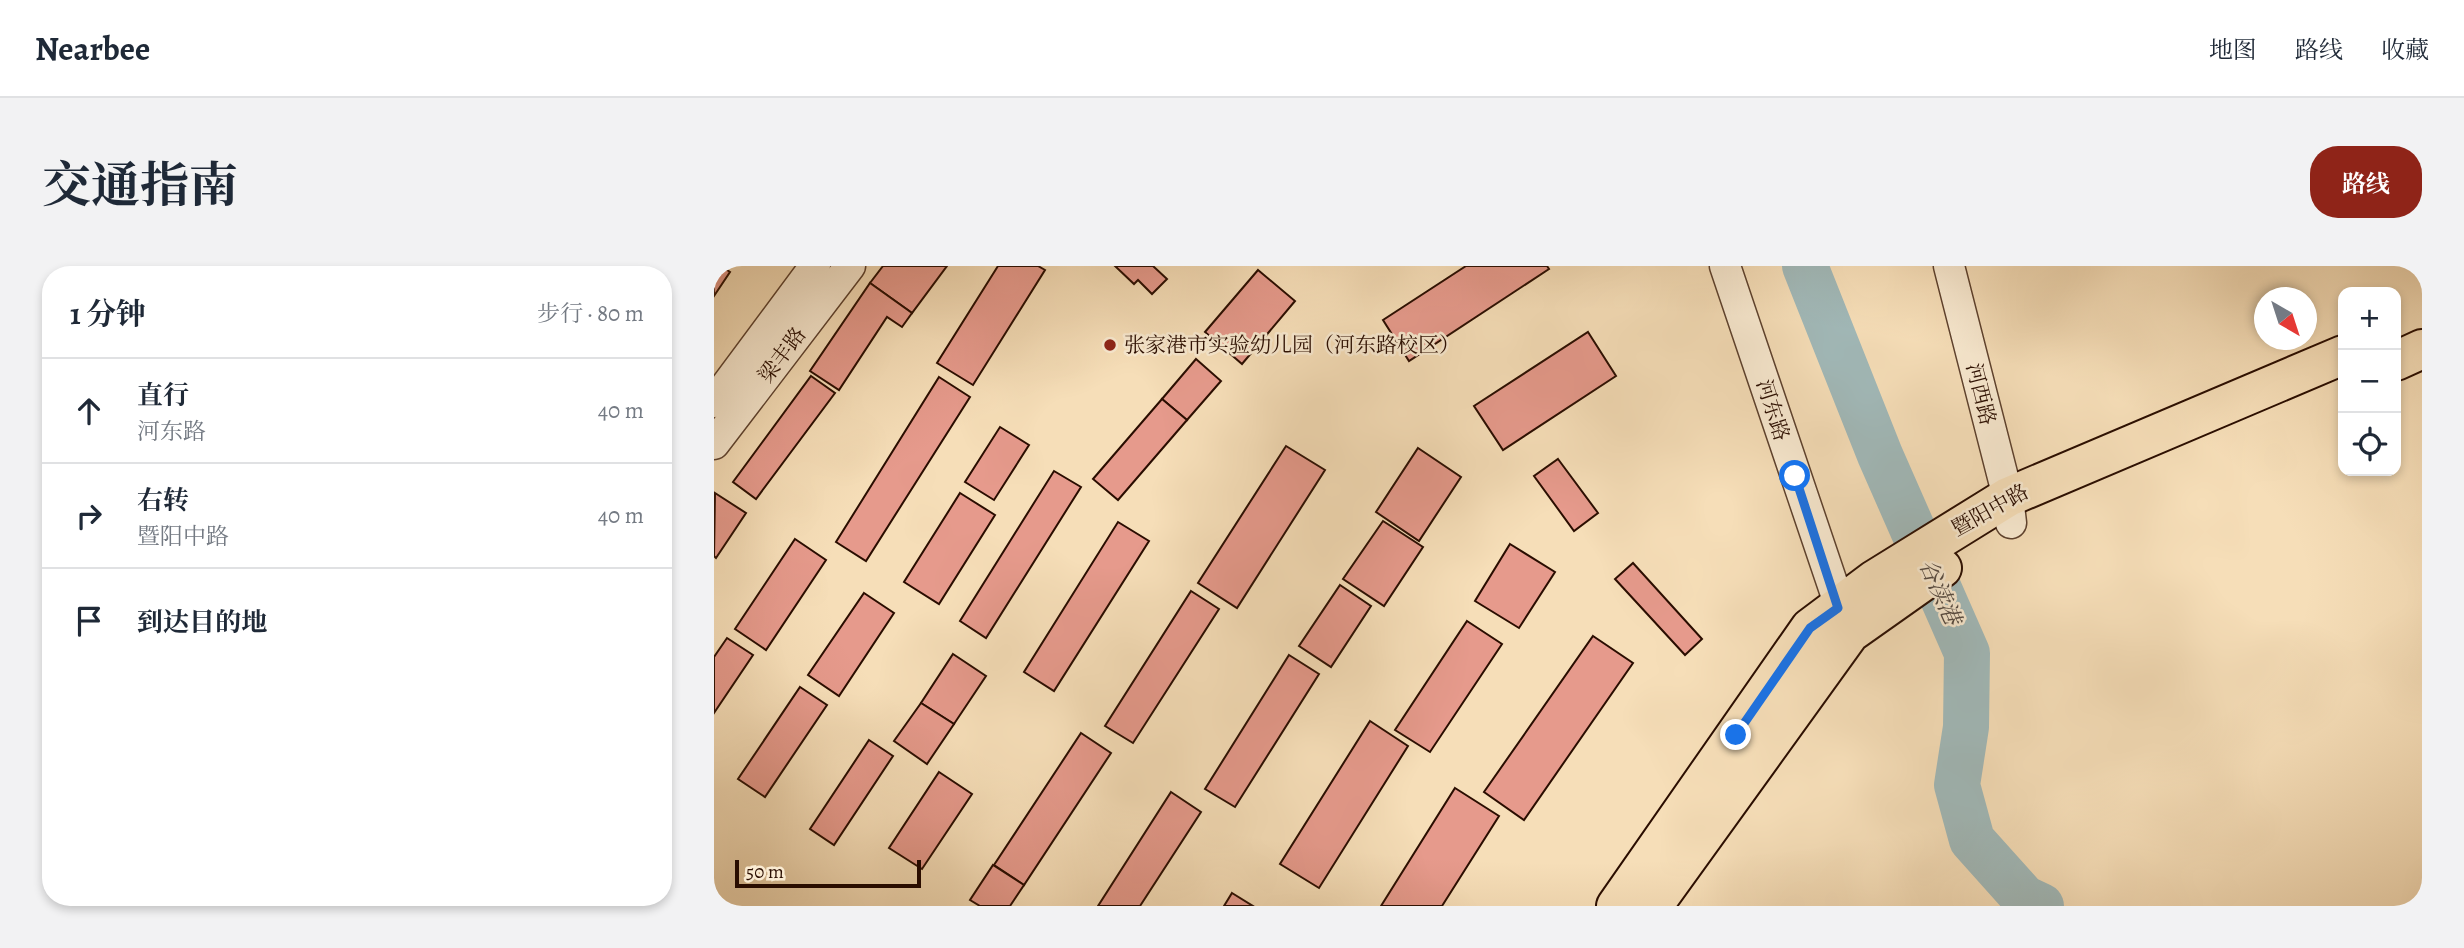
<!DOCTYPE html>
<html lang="zh">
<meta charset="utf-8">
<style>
body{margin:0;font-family:Alegreya,"Noto Serif SC",serif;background:#f2f2f3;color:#1f2937}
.controls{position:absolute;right:21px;top:21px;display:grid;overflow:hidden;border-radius:14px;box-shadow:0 4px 10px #0003}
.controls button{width:63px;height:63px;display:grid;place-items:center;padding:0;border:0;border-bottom:2px solid #e0e1e3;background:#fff;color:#1f2937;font:35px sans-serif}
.compass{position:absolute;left:1540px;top:21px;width:63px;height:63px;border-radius:50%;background:#fff;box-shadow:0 4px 10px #0003;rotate:141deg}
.scale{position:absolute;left:21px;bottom:18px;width:186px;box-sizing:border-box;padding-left:7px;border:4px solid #2a0d00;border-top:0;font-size:19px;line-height:24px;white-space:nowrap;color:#2a0d00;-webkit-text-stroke:5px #f9ead1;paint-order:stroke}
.stop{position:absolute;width:21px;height:21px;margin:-16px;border:5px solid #1a73e8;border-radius:50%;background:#fff}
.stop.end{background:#1a73e8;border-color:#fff;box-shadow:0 2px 7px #0008}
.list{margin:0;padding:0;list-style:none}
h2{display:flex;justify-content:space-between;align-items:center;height:91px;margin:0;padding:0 28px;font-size:30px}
h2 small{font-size:23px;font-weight:400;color:#747a83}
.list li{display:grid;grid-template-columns:46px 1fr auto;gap:21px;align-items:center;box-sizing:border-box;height:105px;padding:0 28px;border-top:2px solid #e0e1e3}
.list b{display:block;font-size:26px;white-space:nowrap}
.list p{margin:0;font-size:23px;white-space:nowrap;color:#747a83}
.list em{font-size:23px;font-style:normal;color:#747a83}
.icon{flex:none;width:38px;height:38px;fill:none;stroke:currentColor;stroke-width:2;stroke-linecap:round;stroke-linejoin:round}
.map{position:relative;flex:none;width:1708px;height:640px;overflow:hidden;border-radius:28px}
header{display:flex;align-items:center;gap:42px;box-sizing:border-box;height:98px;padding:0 35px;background:#fff;border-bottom:2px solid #e0e1e3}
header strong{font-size:33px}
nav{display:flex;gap:38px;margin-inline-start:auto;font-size:24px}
.intro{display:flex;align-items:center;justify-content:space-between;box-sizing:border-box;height:168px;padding:0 42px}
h1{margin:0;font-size:49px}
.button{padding:18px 32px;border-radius:28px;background:#8f2418;color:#fff;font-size:24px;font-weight:700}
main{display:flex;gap:42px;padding:0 42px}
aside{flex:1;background:#fff;border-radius:28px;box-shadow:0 4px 10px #0003}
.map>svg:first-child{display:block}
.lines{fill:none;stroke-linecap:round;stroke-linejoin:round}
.river{stroke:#a1b9b9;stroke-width:46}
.building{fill:#e69a8c;stroke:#2a0d00;stroke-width:2}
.minor-casing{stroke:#5d412e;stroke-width:33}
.major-casing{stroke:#2a0d00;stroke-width:42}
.minor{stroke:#f9ead1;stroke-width:30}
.major{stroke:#f6deb8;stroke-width:38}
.route{stroke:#1a73e8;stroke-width:9}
.poi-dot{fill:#8f2418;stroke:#f9ead1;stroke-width:2.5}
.labels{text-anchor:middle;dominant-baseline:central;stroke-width:5;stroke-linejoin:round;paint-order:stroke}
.poi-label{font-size:21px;fill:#2a0d00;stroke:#f9ead1;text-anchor:start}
.street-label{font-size:21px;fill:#2a0d00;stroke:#f9ead1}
.water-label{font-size:23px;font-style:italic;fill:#544941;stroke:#f9ead1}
</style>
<header>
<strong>Nearbee</strong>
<nav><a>地图</a><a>路线</a><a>收藏</a></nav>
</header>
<div class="intro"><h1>交通指南</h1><a class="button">路线</a></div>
<main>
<aside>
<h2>1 分钟<small>步行 · 80 m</small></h2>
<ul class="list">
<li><svg class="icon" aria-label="ahead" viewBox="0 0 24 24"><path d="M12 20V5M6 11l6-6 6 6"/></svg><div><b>直行</b><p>河东路</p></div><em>40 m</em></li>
<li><svg class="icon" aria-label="right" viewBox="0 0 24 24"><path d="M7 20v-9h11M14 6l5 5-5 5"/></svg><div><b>右转</b><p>暨阳中路</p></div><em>40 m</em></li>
<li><svg class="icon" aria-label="arrive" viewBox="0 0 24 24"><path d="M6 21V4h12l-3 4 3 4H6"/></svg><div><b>到达目的地</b></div></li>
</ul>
</aside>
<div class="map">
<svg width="1708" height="640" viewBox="0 0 1708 640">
<rect width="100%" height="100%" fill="#f6deb8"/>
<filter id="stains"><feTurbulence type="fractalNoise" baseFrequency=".00286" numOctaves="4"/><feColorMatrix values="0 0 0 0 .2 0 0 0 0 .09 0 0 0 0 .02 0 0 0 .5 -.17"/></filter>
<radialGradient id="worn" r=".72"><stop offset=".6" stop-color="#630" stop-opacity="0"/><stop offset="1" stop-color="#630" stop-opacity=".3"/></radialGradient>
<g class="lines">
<polyline class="river" points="1091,0 1166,189 1253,387 1252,461 1243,519 1258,574 1310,632 1327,640"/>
</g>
<g class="building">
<polygon points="0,0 7,0 16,6 0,30"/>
<polygon points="169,0 233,0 198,47 156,17"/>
<polygon points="284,0 324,0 331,4 259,119 223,97"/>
<polygon points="401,0 439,0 453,13 438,28 424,14 420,18"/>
<polygon points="752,0 833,0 835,3 695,95 669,54"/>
<polygon points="544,4 581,35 528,98 491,66"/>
<polygon points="156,17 198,47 188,61 173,51 125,124 96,105"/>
<polygon points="874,66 902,110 789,184 760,140"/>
<polygon points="482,93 507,115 473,154 448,133"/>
<polygon points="97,110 121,127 42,233 19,216"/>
<polygon points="225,111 256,131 152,295 122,276"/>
<polygon points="448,133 473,154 404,234 379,213"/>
<polygon points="286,161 315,179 280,234 251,216"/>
<polygon points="572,180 611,204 523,342 484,317"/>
<polygon points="704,182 747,211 705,275 662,246"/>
<polygon points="844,193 884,247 860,265 820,210"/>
<polygon points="340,205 367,221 272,372 246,355"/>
<polygon points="1,227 32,247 2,292 0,290"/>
<polygon points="246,227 281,249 225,338 190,316"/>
<polygon points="669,255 709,281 670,340 629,313"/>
<polygon points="404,256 435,275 340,425 310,406"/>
<polygon points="81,273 112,294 52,384 21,363"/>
<polygon points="796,278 841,306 805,362 761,335"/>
<polygon points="919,297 988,373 971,389 901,313"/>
<polygon points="626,319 657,340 617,401 585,380"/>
<polygon points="477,325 505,343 419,477 391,460"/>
<polygon points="150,327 180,347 125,430 94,409"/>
<polygon points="753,355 788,378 716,486 681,464"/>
<polygon points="879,370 919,397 810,554 770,526"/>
<polygon points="13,372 39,389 0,447 0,391"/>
<polygon points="239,388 272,410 240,458 207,437"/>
<polygon points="575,389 605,408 521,541 491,523"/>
<polygon points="86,421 113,439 51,531 24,513"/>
<polygon points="207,437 240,458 213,498 180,475"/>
<polygon points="656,455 694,480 605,622 566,598"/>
<polygon points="367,467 397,487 310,619 280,599"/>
<polygon points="155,474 179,490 120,579 96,563"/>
<polygon points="225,506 258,528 208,603 175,582"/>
<polygon points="741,522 785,550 728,640 667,640"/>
<polygon points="457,526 487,546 426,640 384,640"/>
<polygon points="279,599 310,619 296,640 266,640 256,634"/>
<polygon points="518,627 539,640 510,640"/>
</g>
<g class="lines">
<defs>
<g id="minor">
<polyline points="1011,0 1132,358"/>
<polyline points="1235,0 1294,231 1297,257"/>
<polyline points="0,136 101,0"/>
<polyline points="0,178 136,0"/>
</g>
<g id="major">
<polyline points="1682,95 1708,83"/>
<polyline points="902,640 1096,362 1160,314 1294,231 1629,89"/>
<polyline points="939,640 1136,367 1228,302"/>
</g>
</defs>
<use href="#minor" class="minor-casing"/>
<use href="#major" class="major-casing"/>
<use href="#minor" class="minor"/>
<use href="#major" class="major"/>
</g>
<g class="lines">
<polyline class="route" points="1022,469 1096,362 1124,342 1081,210"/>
</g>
<circle class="poi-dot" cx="396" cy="79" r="7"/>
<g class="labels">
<g class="poi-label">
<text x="410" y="79">张家港市实验幼儿园（河东路校区）</text>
</g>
<g class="street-label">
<text transform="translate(68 89) rotate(-53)">梁丰路</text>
<text transform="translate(1267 128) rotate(76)">河西路</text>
<text transform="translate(1059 144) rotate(72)">河东路</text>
<text transform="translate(1276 244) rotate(-29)">暨阳中路</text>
</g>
<g class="water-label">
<text transform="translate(1226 326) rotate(66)">谷渎港</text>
</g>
</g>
<rect width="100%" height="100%" filter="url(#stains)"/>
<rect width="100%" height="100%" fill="url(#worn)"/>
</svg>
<div class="controls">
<button>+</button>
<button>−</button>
<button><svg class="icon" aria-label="locate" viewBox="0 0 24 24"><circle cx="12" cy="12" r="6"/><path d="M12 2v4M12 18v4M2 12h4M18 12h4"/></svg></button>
</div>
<svg class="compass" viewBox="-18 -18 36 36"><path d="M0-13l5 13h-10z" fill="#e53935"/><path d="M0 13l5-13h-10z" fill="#747a83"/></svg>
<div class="scale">50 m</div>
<div class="stop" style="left:1081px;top:210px"></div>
<div class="stop end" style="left:1022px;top:469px"></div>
</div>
</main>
